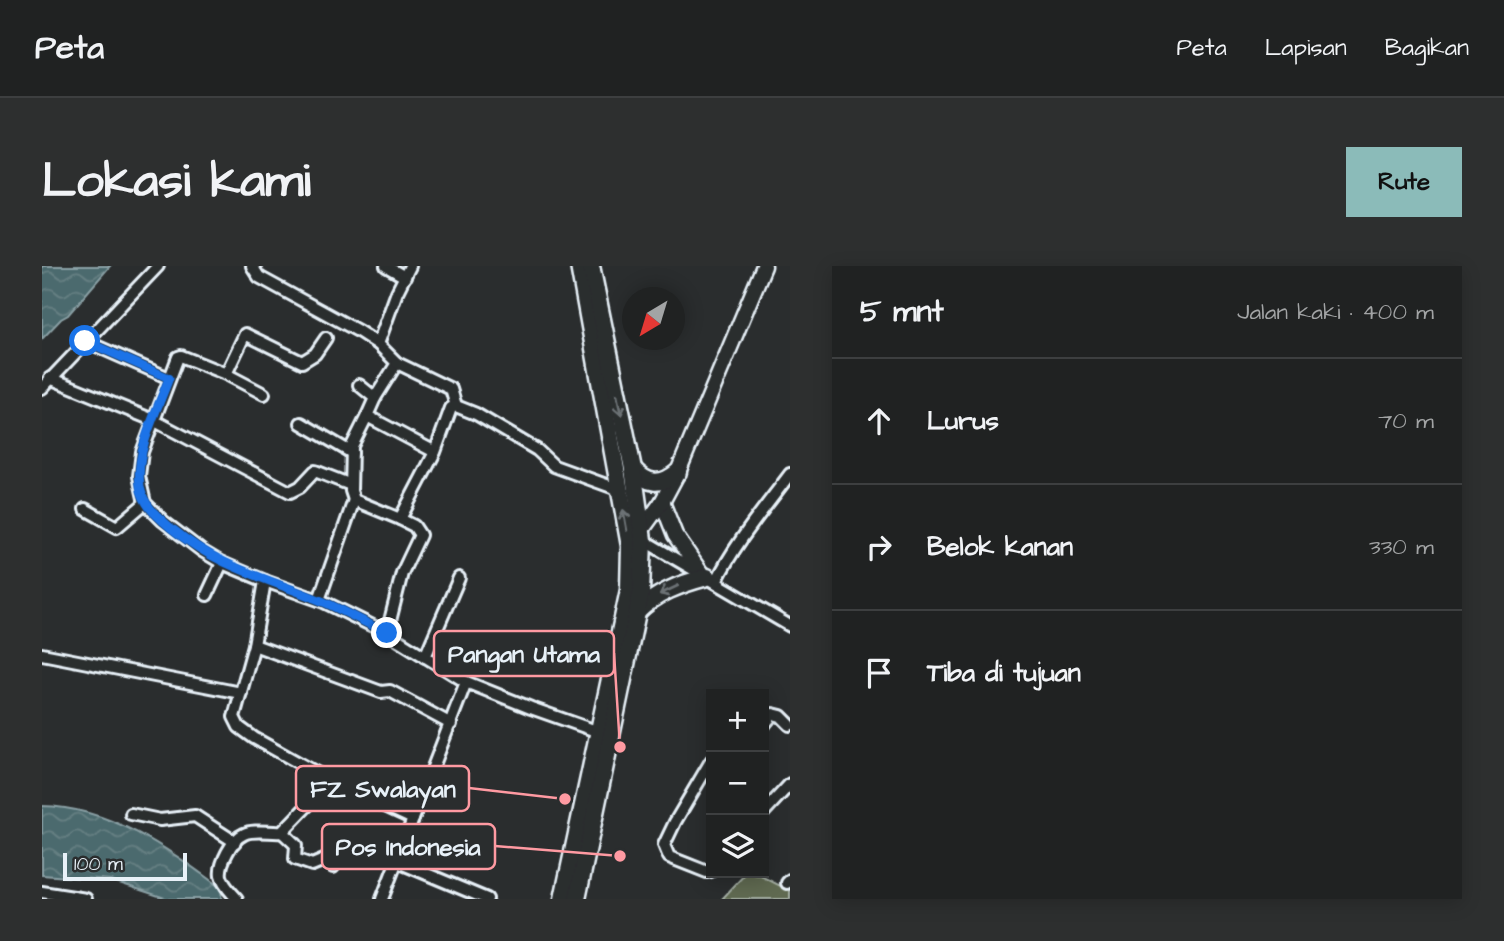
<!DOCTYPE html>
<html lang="id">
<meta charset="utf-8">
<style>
body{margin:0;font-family:"Architects Daughter",sans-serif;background:#2d2f2f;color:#f1f3f6}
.controls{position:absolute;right:21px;bottom:21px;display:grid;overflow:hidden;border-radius:0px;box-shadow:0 4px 18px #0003}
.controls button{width:63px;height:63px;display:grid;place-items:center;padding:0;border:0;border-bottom:2px solid #3d3f40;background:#202222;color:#f1f3f6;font:35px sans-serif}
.compass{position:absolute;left:580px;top:21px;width:63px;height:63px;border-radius:50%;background:#202222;box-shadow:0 4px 18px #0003;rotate:218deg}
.scale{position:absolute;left:21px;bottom:18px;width:124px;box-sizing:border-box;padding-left:7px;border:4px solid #e8f1f8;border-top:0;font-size:19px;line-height:24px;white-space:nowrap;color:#e8f1f8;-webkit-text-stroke:5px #2a2d2e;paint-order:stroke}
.stop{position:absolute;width:21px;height:21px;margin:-16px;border:5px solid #1a73e8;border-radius:50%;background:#fff}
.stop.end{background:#1a73e8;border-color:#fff;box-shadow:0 2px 7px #0008}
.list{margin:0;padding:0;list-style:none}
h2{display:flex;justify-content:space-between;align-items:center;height:91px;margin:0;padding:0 28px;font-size:30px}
h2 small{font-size:23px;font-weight:400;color:#a2a4a5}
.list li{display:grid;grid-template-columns:46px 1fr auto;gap:21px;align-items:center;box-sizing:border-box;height:126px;padding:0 28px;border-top:2px solid #3d3f40}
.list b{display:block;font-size:26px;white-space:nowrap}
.list em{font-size:23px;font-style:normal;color:#a2a4a5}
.icon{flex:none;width:38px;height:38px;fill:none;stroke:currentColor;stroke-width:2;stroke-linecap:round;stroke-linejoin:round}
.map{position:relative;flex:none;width:748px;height:633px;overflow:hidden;border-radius:0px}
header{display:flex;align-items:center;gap:42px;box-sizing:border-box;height:98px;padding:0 35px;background:#202222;border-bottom:2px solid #3d3f40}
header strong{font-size:33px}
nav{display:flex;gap:38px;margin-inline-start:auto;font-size:24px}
.intro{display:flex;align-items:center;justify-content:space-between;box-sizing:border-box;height:168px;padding:0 42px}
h1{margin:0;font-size:49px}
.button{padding:18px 32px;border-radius:0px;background:#8bbbb9;color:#111;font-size:24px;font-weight:700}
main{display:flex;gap:42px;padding:0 42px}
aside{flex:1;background:#202222;border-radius:0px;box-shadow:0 4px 18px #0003}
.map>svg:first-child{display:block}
.grass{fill:#616b51;stroke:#a4aea4;stroke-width:2}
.water{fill:url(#water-waves);stroke:#8aa0a5;stroke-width:2}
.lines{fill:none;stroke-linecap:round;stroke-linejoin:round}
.minor-casing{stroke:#e8f1f8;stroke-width:16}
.major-casing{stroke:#e8f1f8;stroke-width:19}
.highway-casing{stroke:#e8f1f8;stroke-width:21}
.minor{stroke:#2a2d2e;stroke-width:10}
.major{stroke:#2a2d2e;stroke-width:14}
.highway{stroke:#2a2d2e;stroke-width:16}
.oneway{stroke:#6c7275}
.route{stroke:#1a73e8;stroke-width:9}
.leader{fill:none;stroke:#ff9aa2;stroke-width:2.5}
.callout-dot{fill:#ff9aa2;stroke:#2a2d2e;stroke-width:2.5}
.callout{fill:#2a2d2e;stroke:#ff9aa2;stroke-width:2.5}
.callout-label{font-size:24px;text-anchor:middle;font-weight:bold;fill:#e8f1f8}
</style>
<header>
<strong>Peta</strong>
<nav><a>Peta</a><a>Lapisan</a><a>Bagikan</a></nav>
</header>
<div class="intro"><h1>Lokasi kami</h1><a class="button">Rute</a></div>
<main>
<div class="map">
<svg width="748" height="633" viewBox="0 0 748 633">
<defs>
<pattern id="water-waves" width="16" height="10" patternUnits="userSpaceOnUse" patternTransform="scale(1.75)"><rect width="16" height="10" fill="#4c6a6e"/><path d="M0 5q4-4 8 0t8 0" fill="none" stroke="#668083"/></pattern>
</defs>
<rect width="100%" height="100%" fill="#2a2d2e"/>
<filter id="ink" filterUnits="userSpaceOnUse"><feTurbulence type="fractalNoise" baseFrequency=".0143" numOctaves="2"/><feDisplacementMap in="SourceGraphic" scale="14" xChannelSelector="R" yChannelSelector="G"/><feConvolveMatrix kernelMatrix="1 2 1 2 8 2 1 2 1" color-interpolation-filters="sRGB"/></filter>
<g filter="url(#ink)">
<path class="grass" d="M704,607C719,607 733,619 748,624V633H680Z"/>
<g class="water">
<polygon points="0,0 68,0 26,49 19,53 0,73"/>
<path d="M0,540C67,541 128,583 180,623L179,633H126L68,614L0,609Z"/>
</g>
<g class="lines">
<defs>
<g id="minor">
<polyline points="210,0 217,11 316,65 336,78 355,97 333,132"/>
<polyline points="344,0 363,11"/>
<polyline points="43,75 127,112"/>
<polyline points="336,78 355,26 368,0"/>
<polyline points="355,97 409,123 414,140"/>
<polyline points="184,108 203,68 260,96 273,88 284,72"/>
<polyline points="8,112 111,154 248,226 258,221 273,205 309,219"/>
<polyline points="317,119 333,132 325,150"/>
<polyline points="0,122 116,0"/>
<polyline points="222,128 184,108 139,90 136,91 100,186 97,210 103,237 121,255 160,285 180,297 223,315 282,336 345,367 424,416 489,442 557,466"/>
<polyline points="414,140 434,148 495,184 512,200 578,224"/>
<polyline points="259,157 310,187"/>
<polyline points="393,186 325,150 310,180 309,225 312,234 358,253 393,186 409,142 414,140"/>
<polyline points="43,243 75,261 103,237"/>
<polyline points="601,274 748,360"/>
<polyline points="223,315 212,379 192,451 197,461 212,472 289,515 371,553"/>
<path d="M674,316C693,277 722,243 748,208"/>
<polyline points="165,329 180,297"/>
<polyline points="277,334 312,234"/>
<polyline points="345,367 360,307 378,269 372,260 358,253"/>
<polyline points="212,379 339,426 348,425 409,458"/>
<polyline points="0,388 199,427"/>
<polyline points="383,391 417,312"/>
<polyline points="722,459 731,448 739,450 748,459"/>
<polyline points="669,495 633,556 622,579 627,591 665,606 669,605"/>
<polyline points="722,546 748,518"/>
<polyline points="89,548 118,554 153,550 193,576"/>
<polyline points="240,566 254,579 253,593 270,599 282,594 291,601"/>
<polyline points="356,596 445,633"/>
<polyline points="745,617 748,614"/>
<polyline points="0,626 44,633"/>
<path d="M195,633C189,626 181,619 179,610C177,598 190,573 202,568C211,563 229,567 240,566L289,515"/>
<polyline points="340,633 424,416"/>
</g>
<g id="major">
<polyline points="620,236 633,269 659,307"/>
<polyline points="599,265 620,236 636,206 722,0"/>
</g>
<g id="highway">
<path d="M591,203C606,219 619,220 636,206"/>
<path d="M594,347C614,327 638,318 665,311"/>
<polyline points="521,633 587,324 588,280 537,0"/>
<polyline points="535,633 599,327 601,274 591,203 549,0"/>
</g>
</defs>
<use href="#minor" class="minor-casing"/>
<use href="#major" class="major-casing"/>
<use href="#highway" class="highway-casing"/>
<use href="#minor" class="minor"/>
<use href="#major" class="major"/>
<use href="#highway" class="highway"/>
</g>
<defs><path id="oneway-shaft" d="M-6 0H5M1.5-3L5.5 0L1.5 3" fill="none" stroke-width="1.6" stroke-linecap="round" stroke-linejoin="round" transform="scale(1.75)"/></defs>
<g class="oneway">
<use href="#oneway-shaft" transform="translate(577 139) rotate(78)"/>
<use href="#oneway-shaft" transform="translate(583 254) rotate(-100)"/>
<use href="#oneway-shaft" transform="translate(627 324) rotate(155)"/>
</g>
</g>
<g class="lines" filter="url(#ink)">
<path class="route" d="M43,75L127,112C115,145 93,184 98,220C101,239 115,250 129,262C179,303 226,312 282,336C304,346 324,357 345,367"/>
</g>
<path class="leader" d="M578 481L572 387M523 533L427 522M578 590L453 580"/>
<g class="callout-dot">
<circle cx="578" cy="481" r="7"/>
<circle cx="523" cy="533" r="7"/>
<circle cx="578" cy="590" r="7"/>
</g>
<g class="callout">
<rect x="392" y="365" width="180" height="45" rx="7"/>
<rect x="254" y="500" width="173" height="45" rx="7"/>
<rect x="280" y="558" width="173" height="45" rx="7"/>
</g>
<g class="callout-label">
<text x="482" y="396">Pangan Utama</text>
<text x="341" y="531">FZ Swalayan</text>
<text x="366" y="589">Pos Indonesia</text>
</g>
</svg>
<div class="controls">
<button>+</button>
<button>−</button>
<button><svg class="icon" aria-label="layers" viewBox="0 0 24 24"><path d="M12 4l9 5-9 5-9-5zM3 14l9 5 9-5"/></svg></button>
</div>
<svg class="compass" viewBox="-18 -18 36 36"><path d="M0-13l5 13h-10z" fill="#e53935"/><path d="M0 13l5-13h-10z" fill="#a2a4a5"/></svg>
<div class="scale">100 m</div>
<div class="stop" style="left:43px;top:75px"></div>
<div class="stop end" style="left:345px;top:367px"></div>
</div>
<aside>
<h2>5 mnt<small>Jalan kaki · 400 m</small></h2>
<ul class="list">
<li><svg class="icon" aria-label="ahead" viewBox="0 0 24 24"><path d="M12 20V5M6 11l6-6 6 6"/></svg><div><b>Lurus</b></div><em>70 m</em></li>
<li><svg class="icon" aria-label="right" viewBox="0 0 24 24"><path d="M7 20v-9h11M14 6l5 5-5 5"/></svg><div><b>Belok kanan</b></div><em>330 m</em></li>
<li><svg class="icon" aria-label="arrive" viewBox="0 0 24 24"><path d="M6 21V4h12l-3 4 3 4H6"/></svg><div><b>Tiba di tujuan</b></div></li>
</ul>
</aside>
</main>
